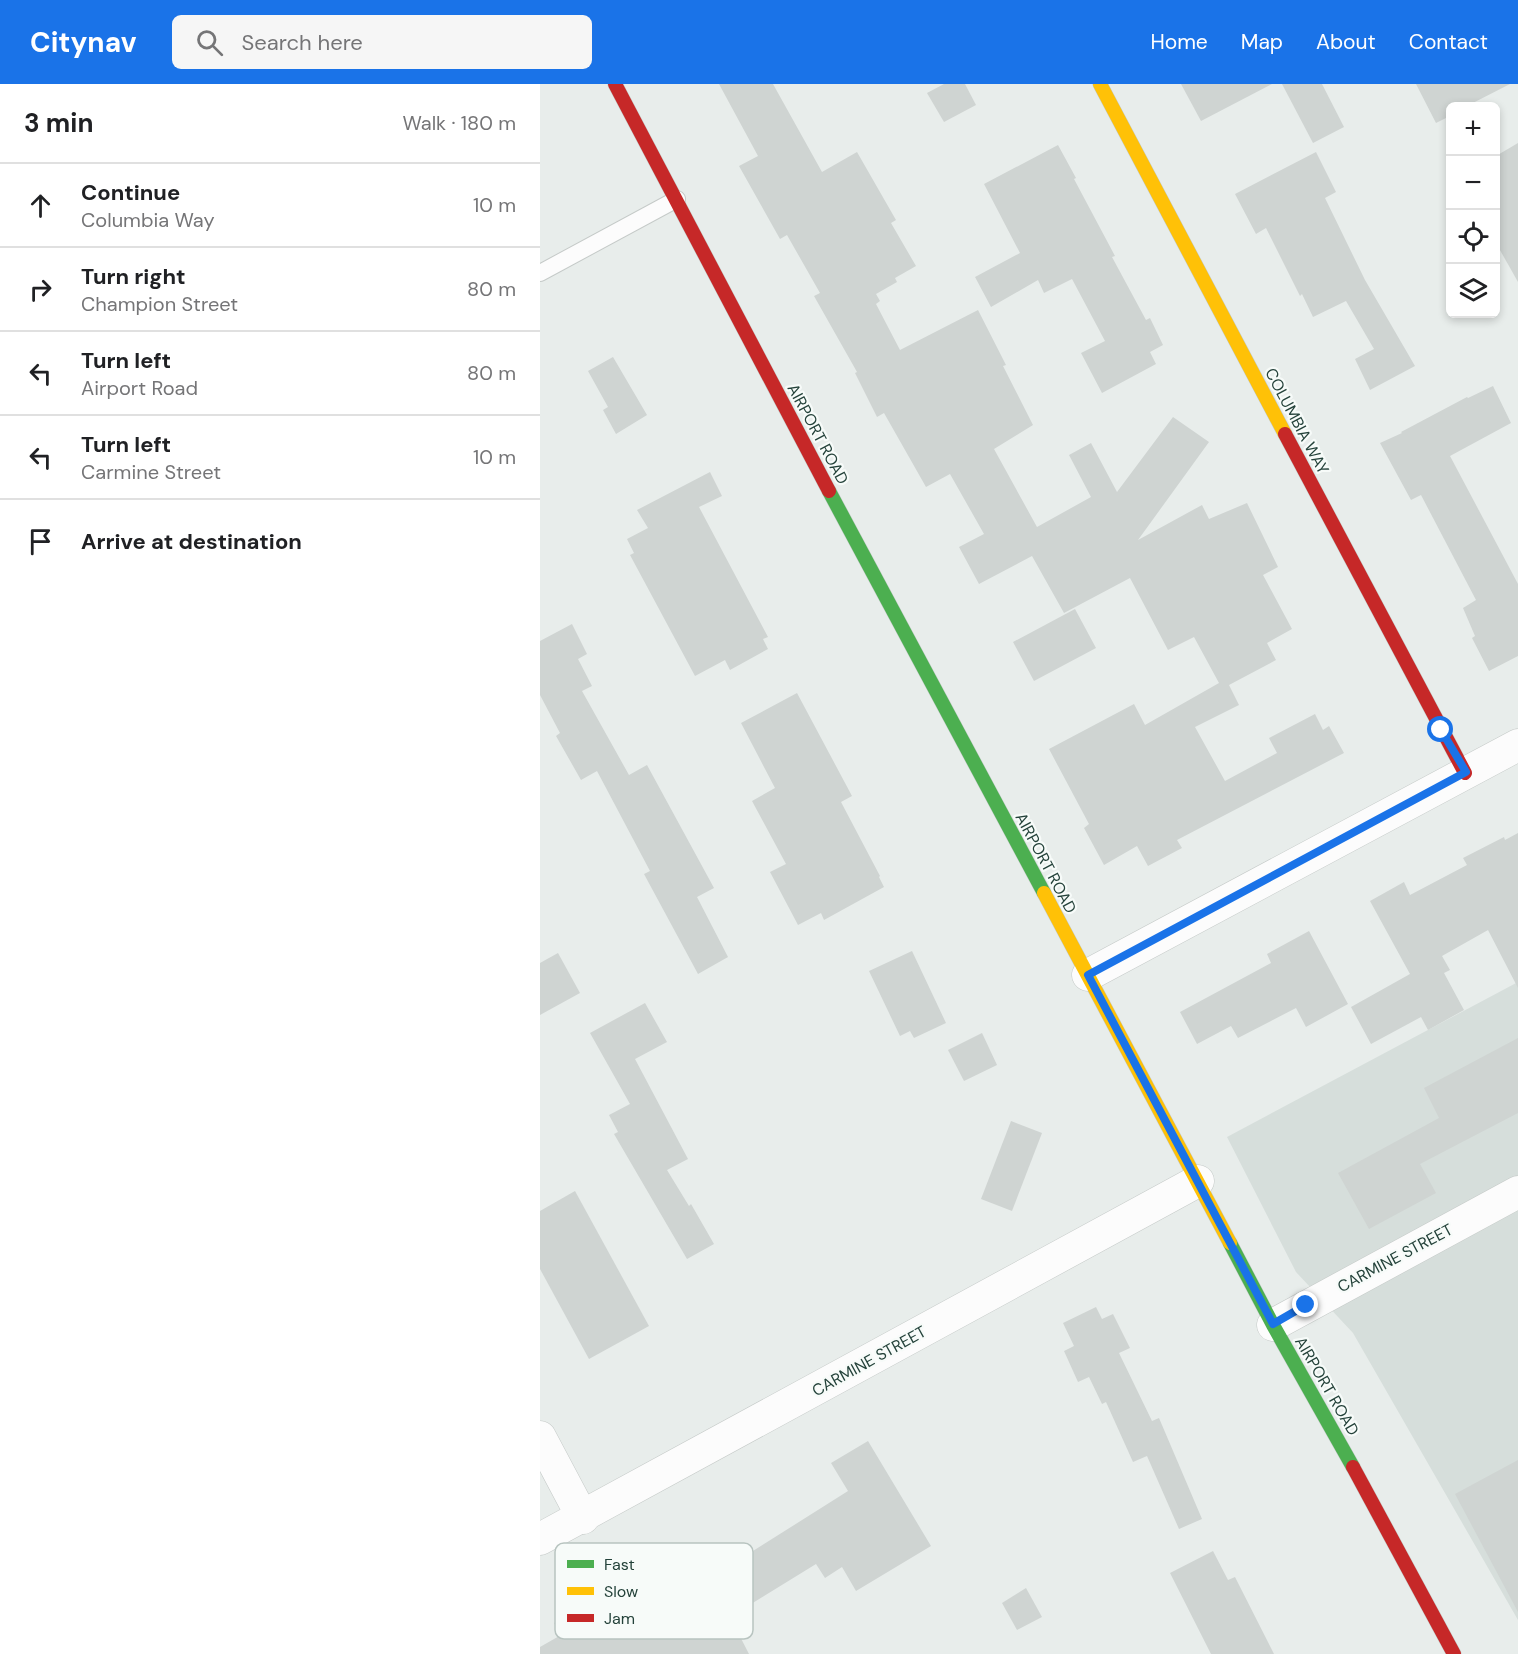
<!DOCTYPE html>
<meta charset="utf-8">
<style>
body{margin:0;font-family:"DM Sans",sans-serif;background:#f6f6f6;color:#202124}
.controls{position:absolute;right:18px;top:18px;display:grid;overflow:hidden;border-radius:9px;box-shadow:0 3px 9px #0003}
.controls button{width:54px;height:54px;display:grid;place-items:center;padding:0;border:0;border-bottom:2px solid #e0e0e0;background:#fff;color:#202124;font:30px sans-serif}
.stop{position:absolute;width:18px;height:18px;margin:-14px;border:4px solid #1a73e8;border-radius:50%;background:#fff}
.stop.end{background:#1a73e8;border-color:#fff;box-shadow:0 2px 6px #0008}
.list{margin:0;padding:0;list-style:none}
h2{display:flex;justify-content:space-between;align-items:center;height:78px;margin:0;padding:0 24px;font-size:26px}
h2 small{font-size:20px;font-weight:400;color:#757577}
.list li{display:grid;grid-template-columns:39px 1fr auto;gap:18px;align-items:center;box-sizing:border-box;height:84px;padding:0 24px;border-top:2px solid #e0e0e0}
.list b{display:block;font-size:22px;white-space:nowrap}
.list p{margin:0;font-size:20px;white-space:nowrap;color:#757577}
.list em{font-size:20px;font-style:normal;color:#757577}
.icon{flex:none;width:33px;height:33px;fill:none;stroke:currentColor;stroke-width:2;stroke-linecap:round;stroke-linejoin:round}
.map{position:relative;flex:none;width:978px;height:1570px;overflow:hidden}
header{display:flex;align-items:center;gap:36px;box-sizing:border-box;height:84px;padding:0 30px;background:#1a73e8;color:#fff}
header strong{font-size:28px}
nav{display:flex;gap:33px;margin-inline-start:auto;font-size:21px}
.search{width:420px;height:54px;background:#f6f6f6;display:flex;align-items:center;gap:15px;box-sizing:border-box;padding:0 21px;border-radius:9px;color:#757577;font-size:22px}
main{display:flex}
aside{flex:1;background:#fff}
.map>svg:first-child{display:block}
.built{fill:#d6dedb}
.building{fill:#cfd4d2}
.lines{fill:none;stroke-linecap:round;stroke-linejoin:round}
.lane-casing{stroke:#c5cac8;stroke-width:18}
.street-casing{stroke:#c5cac8;stroke-width:33}
.fast-casing{stroke:#c3cbc8;stroke-width:15}
.slow-casing{stroke:#c3cbc8;stroke-width:15}
.jam-casing{stroke:#c3cbc8;stroke-width:15}
.lane{stroke:#fcfcfc;stroke-width:16}
.street{stroke:#fcfcfc;stroke-width:32}
.fast{stroke:#4caf50;stroke-width:14}
.slow{stroke:#ffc107;stroke-width:14}
.jam{stroke:#c62828;stroke-width:14}
.route{stroke:#1a73e8;stroke-width:8}
.labels{text-anchor:middle;dominant-baseline:central;stroke-width:4.5;stroke-linejoin:round;paint-order:stroke}
.street-label{font-size:16px;fill:#24423a;stroke:#f7fbf9}
.key{fill:#f7fbf9;stroke:#b8c4c0;stroke-width:1.5}
.key-label{font-size:16px;fill:#24423a}
</style>
<header>
<strong>Citynav</strong>
<div class="search"><svg class="icon" aria-label="search" viewBox="0 0 24 24"><circle cx="10" cy="10" r="6"/><path d="M15 15l6 6"/></svg>Search here</div>
<nav><a>Home</a><a>Map</a><a>About</a><a>Contact</a></nav>
</header>
<main>
<aside>
<h2>3 min<small>Walk · 180 m</small></h2>
<ul class="list">
<li><svg class="icon" aria-label="ahead" viewBox="0 0 24 24"><path d="M12 20V5M6 11l6-6 6 6"/></svg><div><b>Continue</b><p>Columbia Way</p></div><em>10 m</em></li>
<li><svg class="icon" aria-label="right" viewBox="0 0 24 24"><path d="M7 20v-9h11M14 6l5 5-5 5"/></svg><div><b>Turn right</b><p>Champion Street</p></div><em>80 m</em></li>
<li><svg class="icon" aria-label="left" viewBox="0 0 24 24"><path d="M17 20v-9H6M10 6l-5 5 5 5"/></svg><div><b>Turn left</b><p>Airport Road</p></div><em>80 m</em></li>
<li><svg class="icon" aria-label="left" viewBox="0 0 24 24"><path d="M17 20v-9H6M10 6l-5 5 5 5"/></svg><div><b>Turn left</b><p>Carmine Street</p></div><em>10 m</em></li>
<li><svg class="icon" aria-label="arrive" viewBox="0 0 24 24"><path d="M6 21V4h12l-3 4 3 4H6"/></svg><div><b>Arrive at destination</b></div></li>
</ul>
</aside>
<div class="map">
<svg width="978" height="1570" viewBox="0 0 978 1570">
<rect width="100%" height="100%" fill="#e8edeb"/>
<polygon class="built" points="978,898 978,1536 813,1249 756,1188 687,1053"/>
<g class="building">
<polygon points="179,0 233,0 282,88 317,68 356,136 351,139 376,182 355,194 357,198 336,210 340,217 336,220 360,266 438,226 466,281 463,282 493,341 454,365 497,443 551,413 529,371 551,359 577,408 633,333 669,358 598,456 662,421 669,435 707,419 738,483 723,491 752,545 727,559 736,576 689,601 699,621 655,643 685,697 737,669 729,654 775,630 783,646 789,642 804,669 637,756 642,764 608,782 597,762 564,781 544,744 549,740 509,665 594,620 605,641 679,599 654,553 628,566 590,494 524,529 492,472 439,500 419,463 444,450 410,390 386,403 344,329 337,333 315,289 317,288 274,212 280,209 247,151 240,155 199,82 218,72"/>
<polygon points="404,0 425,0 436,21 404,38 387,9"/>
<polygon points="641,0 732,0 661,37"/>
<polygon points="742,0 782,0 804,43 773,59"/>
<polygon points="876,0 970,0 927,22 910,22 910,32 896,39"/>
<polygon points="978,59 978,198 956,159 956,72"/>
<polygon points="518,61 536,94 534,95 575,172 572,173 606,236 610,234 623,261 610,268 616,280 562,309 541,269 565,257 532,195 504,209 498,196 451,223 435,193 480,169 444,100"/>
<polygon points="776,68 796,108 785,114 825,196 875,282 830,306 815,275 834,265 806,217 773,233 762,210 760,212 726,144 716,150 695,110"/>
<polygon points="73,273 107,331 76,350 63,326 68,323 48,287"/>
<polygon points="953,302 971,339 910,372 978,500 978,572 949,587 932,554 935,552 923,524 936,516 881,411 871,416 840,359 862,349 861,348 927,313 928,314"/>
<polygon points="170,388 182,412 159,423 228,553 223,555 228,565 190,586 185,576 155,592 90,471 94,469 87,455 108,444 97,426"/>
<polygon points="535,525 556,564 494,597 473,558"/>
<polygon points="32,540 47,570 38,575 52,602 42,607 89,691 107,681 174,804 157,813 188,873 158,890 104,790 110,787 57,687 41,696 16,652 20,649 0,611 0,557"/>
<polygon points="257,609 312,712 301,718 340,792 339,793 344,803 284,836 281,829 258,841 230,788 246,780 212,717 235,704 201,639"/>
<polygon points="978,749 978,904 948,846 902,872 910,886 904,889 924,926 888,946 881,933 831,960 811,923 870,890 830,817 864,798 870,811 927,781 923,774 964,753 965,756"/>
<polygon points="769,847 808,920 766,943 756,924 698,954 691,942 657,960 640,928 731,879 727,870"/>
<polygon points="372,867 406,939 374,954 370,947 360,952 329,887"/>
<polygon points="18,869 40,909 0,931 0,879"/>
<polygon points="105,919 127,958 95,975 148,1075 127,1086 149,1122 151,1120 174,1160 147,1175 74,1050 78,1048 69,1031 90,1020 50,949"/>
<polygon points="442,949 457,981 424,997 408,966"/>
<polygon points="978,954 978,1029 880,1080 896,1109 829,1145 798,1089 899,1034 884,1004"/>
<polygon points="471,1037 502,1049 472,1127 441,1115"/>
<polygon points="35,1107 109,1242 49,1275 0,1185 0,1127"/>
<polygon points="556,1223 562,1235 573,1230 590,1264 579,1269 612,1337 619,1334 662,1435 639,1445 607,1372 593,1378 566,1318 562,1320 549,1293 538,1298 524,1267 534,1262 523,1239"/>
<polygon points="328,1357 391,1462 316,1507 302,1483 285,1494 276,1480 190,1533 209,1570 0,1570 0,1563 21,1551 14,1539 51,1518 115,1487 122,1500 159,1480 167,1496 308,1407 291,1379"/>
<polygon points="978,1376 978,1528 915,1410"/>
<polygon points="673,1467 688,1496 695,1493 734,1570 671,1570 630,1489"/>
<polygon points="486,1504 502,1533 477,1546 462,1519"/>
</g>
<g class="lines">
<defs>
<polyline id="lane" points="0,189 137,115"/>
<g id="street">
<polyline points="548,891 978,661"/>
<polyline points="733,1241 978,1108"/>
<polyline points="0,1353 43,1434"/>
<polyline points="0,1455 658,1097"/>
</g>
<g id="fast">
<polyline points="289,407 504,809"/>
<polyline points="690,1159 733,1241 813,1383"/>
</g>
<g id="slow">
<polyline points="560,0 745,350"/>
<polyline points="504,809 690,1159"/>
</g>
<g id="jam">
<polyline points="75,0 289,407"/>
<polyline points="745,350 925,689"/>
<polyline points="813,1383 914,1570"/>
</g>
</defs>
<use href="#lane" class="lane-casing"/>
<use href="#street" class="street-casing"/>
<use href="#fast" class="fast-casing"/>
<use href="#slow" class="slow-casing"/>
<use href="#jam" class="jam-casing"/>
<use href="#lane" class="lane"/>
<use href="#street" class="street"/>
<use href="#fast" class="fast"/>
<use href="#slow" class="slow"/>
<use href="#jam" class="jam"/>
</g>
<g class="lines">
<polyline class="route" points="766,1221 733,1240 548,891 926,688 901,646"/>
</g>
<g class="labels">
<g class="street-label">
<text transform="translate(757 337) rotate(62)">COLUMBIA WAY</text>
<text transform="translate(278 350) rotate(62)">AIRPORT ROAD</text>
<text transform="translate(506 779) rotate(62)">AIRPORT ROAD</text>
<text transform="translate(855 1174) rotate(-28)">CARMINE STREET</text>
<text transform="translate(329 1277) rotate(-29)">CARMINE STREET</text>
<text transform="translate(787 1302) rotate(60)">AIRPORT ROAD</text>
</g>
</g>
<rect x="15" y="1459" width="198" height="96" rx="9" class="key"/>
<rect x="27" y="1476" width="27" height="8" fill="#4caf50"/>
<rect x="27" y="1503" width="27" height="8" fill="#ffc107"/>
<rect x="27" y="1530" width="27" height="8" fill="#c62828"/>
<g class="key-label">
<text x="64" y="1486">Fast</text>
<text x="64" y="1513">Slow</text>
<text x="64" y="1540">Jam</text>
</g>
</svg>
<div class="controls">
<button>+</button>
<button>−</button>
<button><svg class="icon" aria-label="locate" viewBox="0 0 24 24"><circle cx="12" cy="12" r="6"/><path d="M12 2v4M12 18v4M2 12h4M18 12h4"/></svg></button>
<button><svg class="icon" aria-label="layers" viewBox="0 0 24 24"><path d="M12 4l9 5-9 5-9-5zM3 14l9 5 9-5"/></svg></button>
</div>
<div class="stop" style="left:901px;top:646px"></div>
<div class="stop end" style="left:766px;top:1221px"></div>
</div>
</main>
